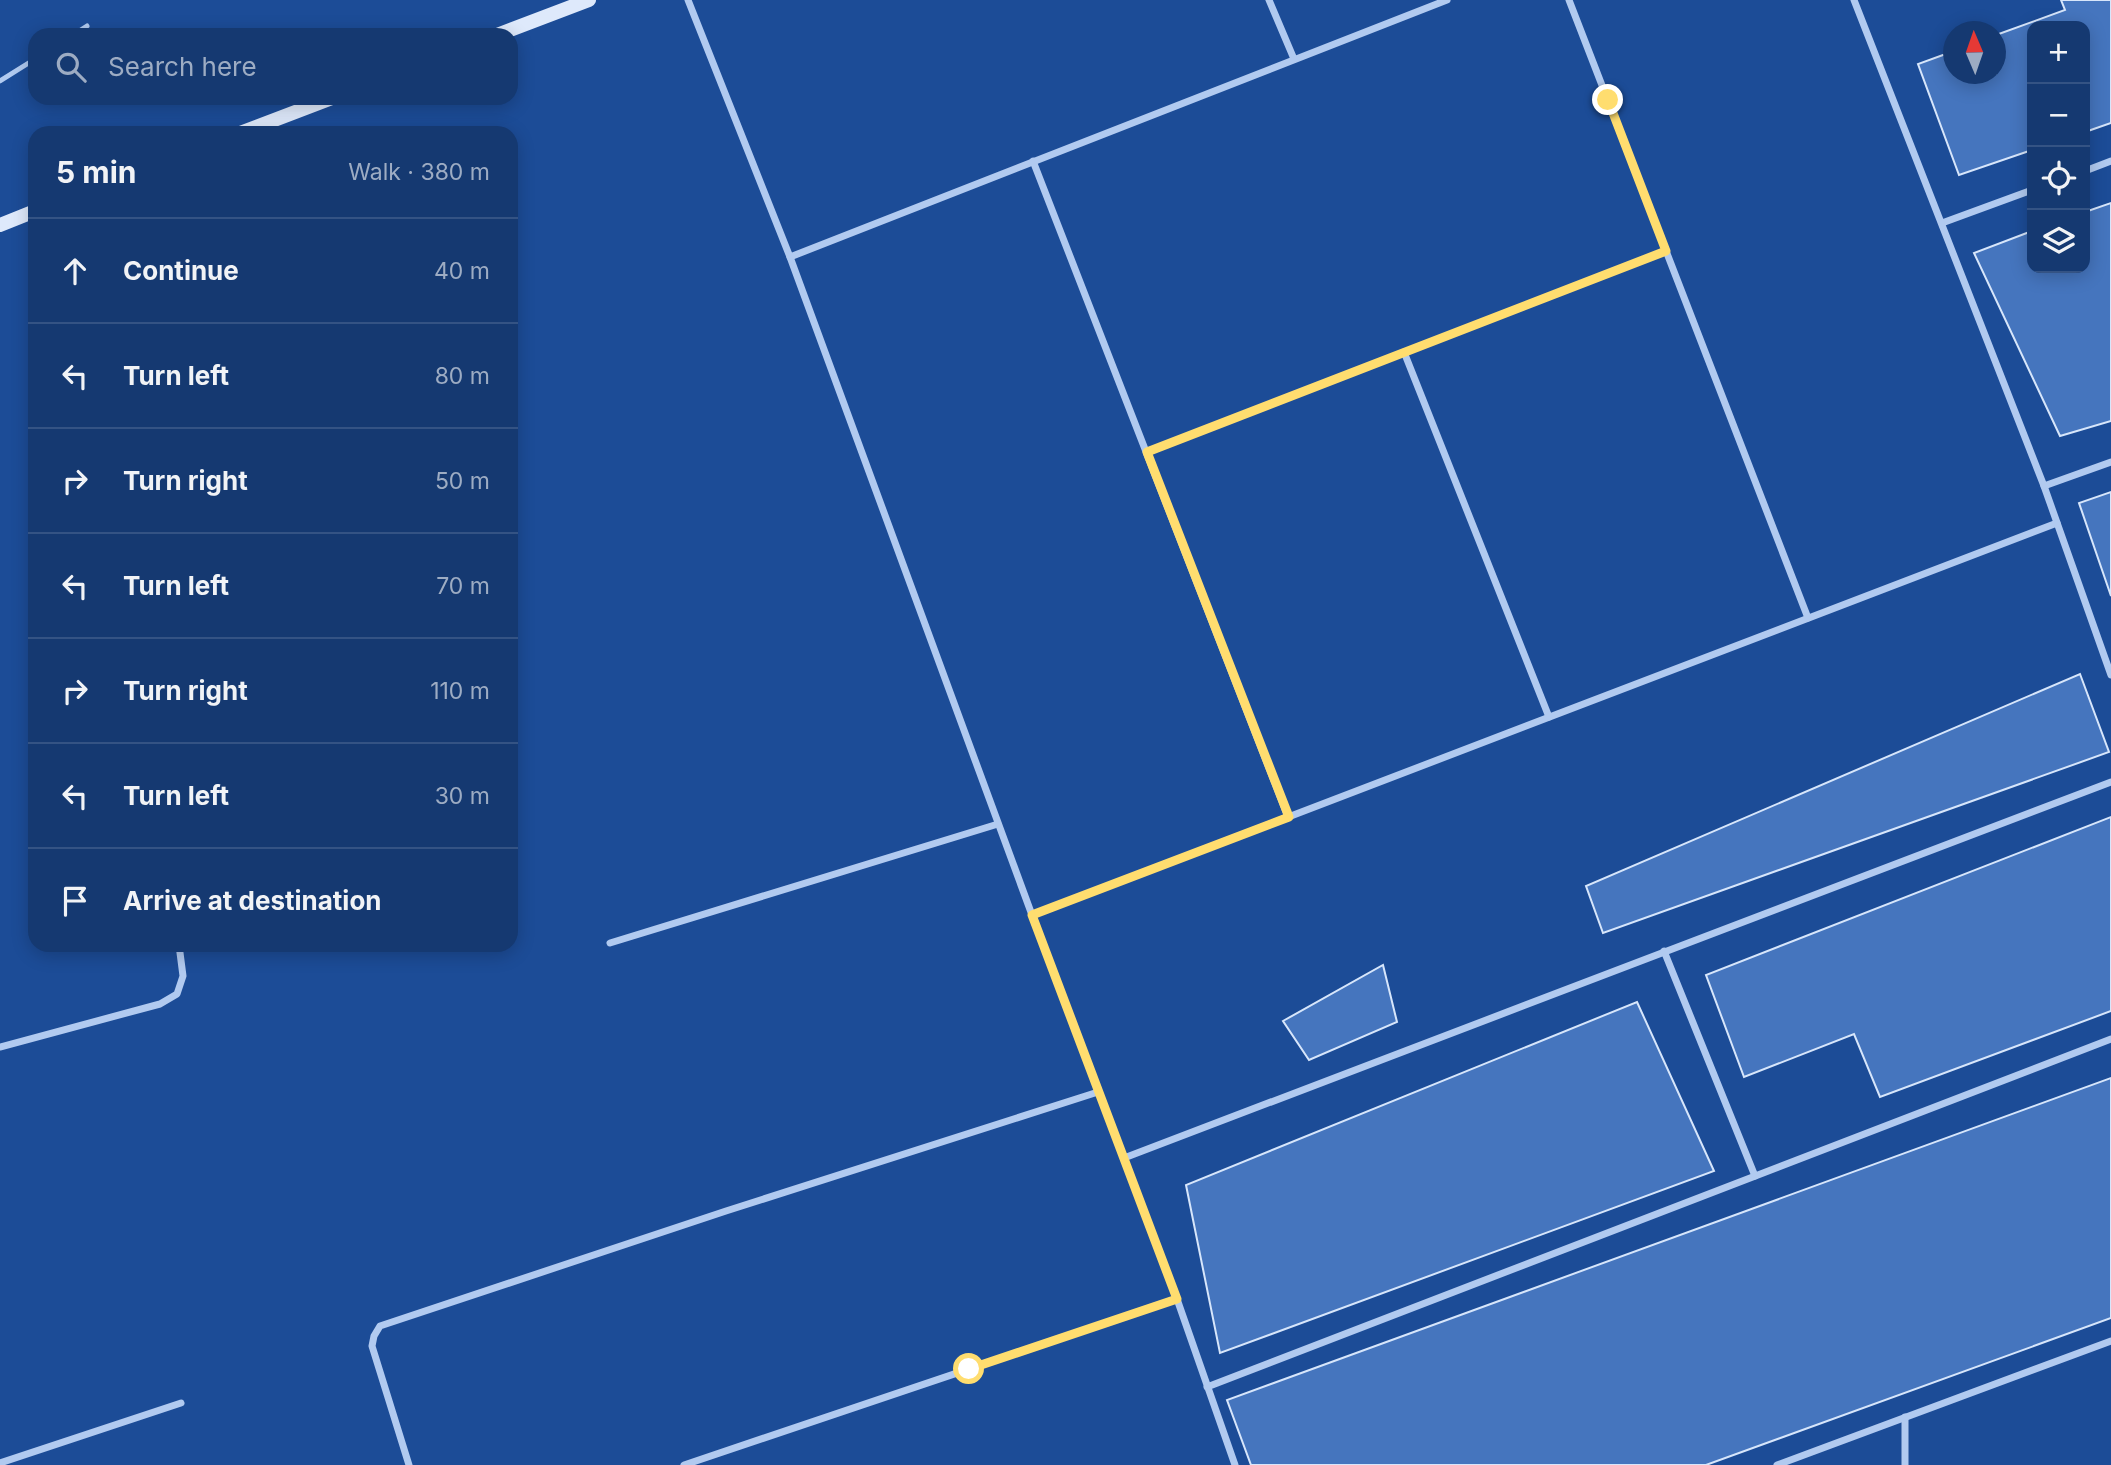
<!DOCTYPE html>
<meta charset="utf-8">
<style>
body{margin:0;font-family:Inter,sans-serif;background:#1e4076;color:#f1f3f6}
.controls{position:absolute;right:21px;top:21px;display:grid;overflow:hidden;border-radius:14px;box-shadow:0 4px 18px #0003}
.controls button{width:63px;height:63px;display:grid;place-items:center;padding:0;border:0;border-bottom:2px solid #345384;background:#153971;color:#f1f3f6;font:35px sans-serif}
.compass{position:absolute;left:1943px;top:21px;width:63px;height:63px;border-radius:50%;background:#153971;box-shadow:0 4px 18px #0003;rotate:358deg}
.stop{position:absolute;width:21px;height:21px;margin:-16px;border:5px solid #ffdd6f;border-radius:50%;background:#fff}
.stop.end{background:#ffdd6f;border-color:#fff;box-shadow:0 2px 7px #0008}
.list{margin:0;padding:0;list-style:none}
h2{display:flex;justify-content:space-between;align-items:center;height:91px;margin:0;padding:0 28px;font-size:30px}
h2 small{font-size:23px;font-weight:400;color:#9dacc3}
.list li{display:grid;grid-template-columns:46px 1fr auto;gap:21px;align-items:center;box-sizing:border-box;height:105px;padding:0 28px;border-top:2px solid #345384}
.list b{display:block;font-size:26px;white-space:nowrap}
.list em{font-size:23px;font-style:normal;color:#9dacc3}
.icon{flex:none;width:38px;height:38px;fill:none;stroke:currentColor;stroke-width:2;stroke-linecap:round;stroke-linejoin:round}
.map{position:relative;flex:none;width:2111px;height:1465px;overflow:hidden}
.search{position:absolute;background:#153971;box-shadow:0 4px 18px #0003;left:28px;top:28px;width:490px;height:77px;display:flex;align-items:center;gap:18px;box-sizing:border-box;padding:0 24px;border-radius:21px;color:#9dacc3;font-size:26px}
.panel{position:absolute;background:#153971;box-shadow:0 4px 18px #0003;left:28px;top:126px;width:490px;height:826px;border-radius:21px}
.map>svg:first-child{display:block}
.building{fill:#4575be;stroke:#d7e6fb;stroke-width:2}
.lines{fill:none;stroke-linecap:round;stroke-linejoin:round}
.lane{stroke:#b1caf0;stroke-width:5}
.street{stroke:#b1caf0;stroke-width:7}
.secondary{stroke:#dee9fb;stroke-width:14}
.route{stroke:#ffdd6f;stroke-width:9}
</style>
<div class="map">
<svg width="2111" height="1465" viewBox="0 0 2111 1465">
<rect width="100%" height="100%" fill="#1c4c97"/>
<g class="building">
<polygon points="2061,0 2111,0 2111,123 2085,132 2085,26 2032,26 2032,150 1959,175 1918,64 1954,51 1954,74 1996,74 1996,35 2065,10"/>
<polygon points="2111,203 2111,421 2060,436 1974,253 2032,231 2032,268 2085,268 2085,212"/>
<polygon points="2111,492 2111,596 2079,503"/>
<polygon points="2080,674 2109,752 1603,933 1586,886"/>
<polygon points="2111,817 2111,1011 1880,1097 1854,1034 1744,1077 1706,975"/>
<polygon points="1383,965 1397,1022 1309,1060 1283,1021"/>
<polygon points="1637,1002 1714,1171 1220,1353 1186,1185"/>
<polygon points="2111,1078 2111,1318 1706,1465 1251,1465 1227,1400"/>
</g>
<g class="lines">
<g class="lane">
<polyline points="73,35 87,26"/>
<polyline points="0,81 35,59"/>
</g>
<g class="street">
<polyline points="688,0 790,257 1032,915 1177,1299 1235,1465"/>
<polyline points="1269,0 1294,59"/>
<polyline points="1569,0 1808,618"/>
<polyline points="1854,0 2044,486 2111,675"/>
<polyline points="1033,161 1288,817"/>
<polyline points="2085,171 2111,161"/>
<polyline points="1942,223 2032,190"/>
<polyline points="790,257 1447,0"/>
<polyline points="1404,352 1549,717"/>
<polyline points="1147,452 1666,251"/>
<polyline points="2044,486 2111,462"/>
<polyline points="1032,915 2057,523"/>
<polyline points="610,943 998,824"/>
<polyline points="1664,951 1755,1176"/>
<polyline points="0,1047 160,1004 177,994 183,976 179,945"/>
<polyline points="1124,1158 2111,782"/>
<polyline points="1207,1387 2111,1039"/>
<polyline points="1905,1417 1905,1465"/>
<polyline points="0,1463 181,1403"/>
<polyline points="409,1465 372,1346 374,1336 380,1326 726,1211 1098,1092"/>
<polyline points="684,1465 1177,1299"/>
<polyline points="1777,1465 2111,1341"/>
</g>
<g class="secondary">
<polyline points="497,35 589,0"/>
<polyline points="240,133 332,98"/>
<polyline points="0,225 35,211"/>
</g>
</g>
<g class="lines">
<polyline class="route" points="969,1369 1177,1299 1032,915 1289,817 1147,452 1666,251 1608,100"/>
</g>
</svg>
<div class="controls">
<button>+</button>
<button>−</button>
<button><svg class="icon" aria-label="locate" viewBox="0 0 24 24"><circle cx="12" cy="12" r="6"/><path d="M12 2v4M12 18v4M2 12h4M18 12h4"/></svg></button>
<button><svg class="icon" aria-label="layers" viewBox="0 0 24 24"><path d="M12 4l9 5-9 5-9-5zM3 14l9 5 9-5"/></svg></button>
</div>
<svg class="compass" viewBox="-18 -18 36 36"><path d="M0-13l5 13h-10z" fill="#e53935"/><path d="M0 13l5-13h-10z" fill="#9dacc3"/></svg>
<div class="stop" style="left:969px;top:1369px"></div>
<div class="stop end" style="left:1608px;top:100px"></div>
<div class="search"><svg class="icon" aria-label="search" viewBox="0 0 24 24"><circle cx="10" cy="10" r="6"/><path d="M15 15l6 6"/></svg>Search here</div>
<section class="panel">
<h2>5 min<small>Walk · 380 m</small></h2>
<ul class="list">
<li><svg class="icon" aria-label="ahead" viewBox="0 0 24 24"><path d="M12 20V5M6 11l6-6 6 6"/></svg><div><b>Continue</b></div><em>40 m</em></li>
<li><svg class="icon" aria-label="left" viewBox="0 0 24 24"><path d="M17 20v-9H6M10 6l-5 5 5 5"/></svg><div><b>Turn left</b></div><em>80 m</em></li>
<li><svg class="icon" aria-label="right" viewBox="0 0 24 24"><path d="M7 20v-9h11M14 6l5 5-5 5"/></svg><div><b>Turn right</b></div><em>50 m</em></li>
<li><svg class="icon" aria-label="left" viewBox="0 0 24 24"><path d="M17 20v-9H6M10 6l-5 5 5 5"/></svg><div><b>Turn left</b></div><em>70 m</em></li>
<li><svg class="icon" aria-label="right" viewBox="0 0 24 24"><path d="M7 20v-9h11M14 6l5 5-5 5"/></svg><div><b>Turn right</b></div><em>110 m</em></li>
<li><svg class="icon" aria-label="left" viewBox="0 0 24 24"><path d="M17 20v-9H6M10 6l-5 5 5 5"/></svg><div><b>Turn left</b></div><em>30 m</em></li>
<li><svg class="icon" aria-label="arrive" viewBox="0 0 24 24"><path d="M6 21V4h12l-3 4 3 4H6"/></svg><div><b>Arrive at destination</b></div></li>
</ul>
</section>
</div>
